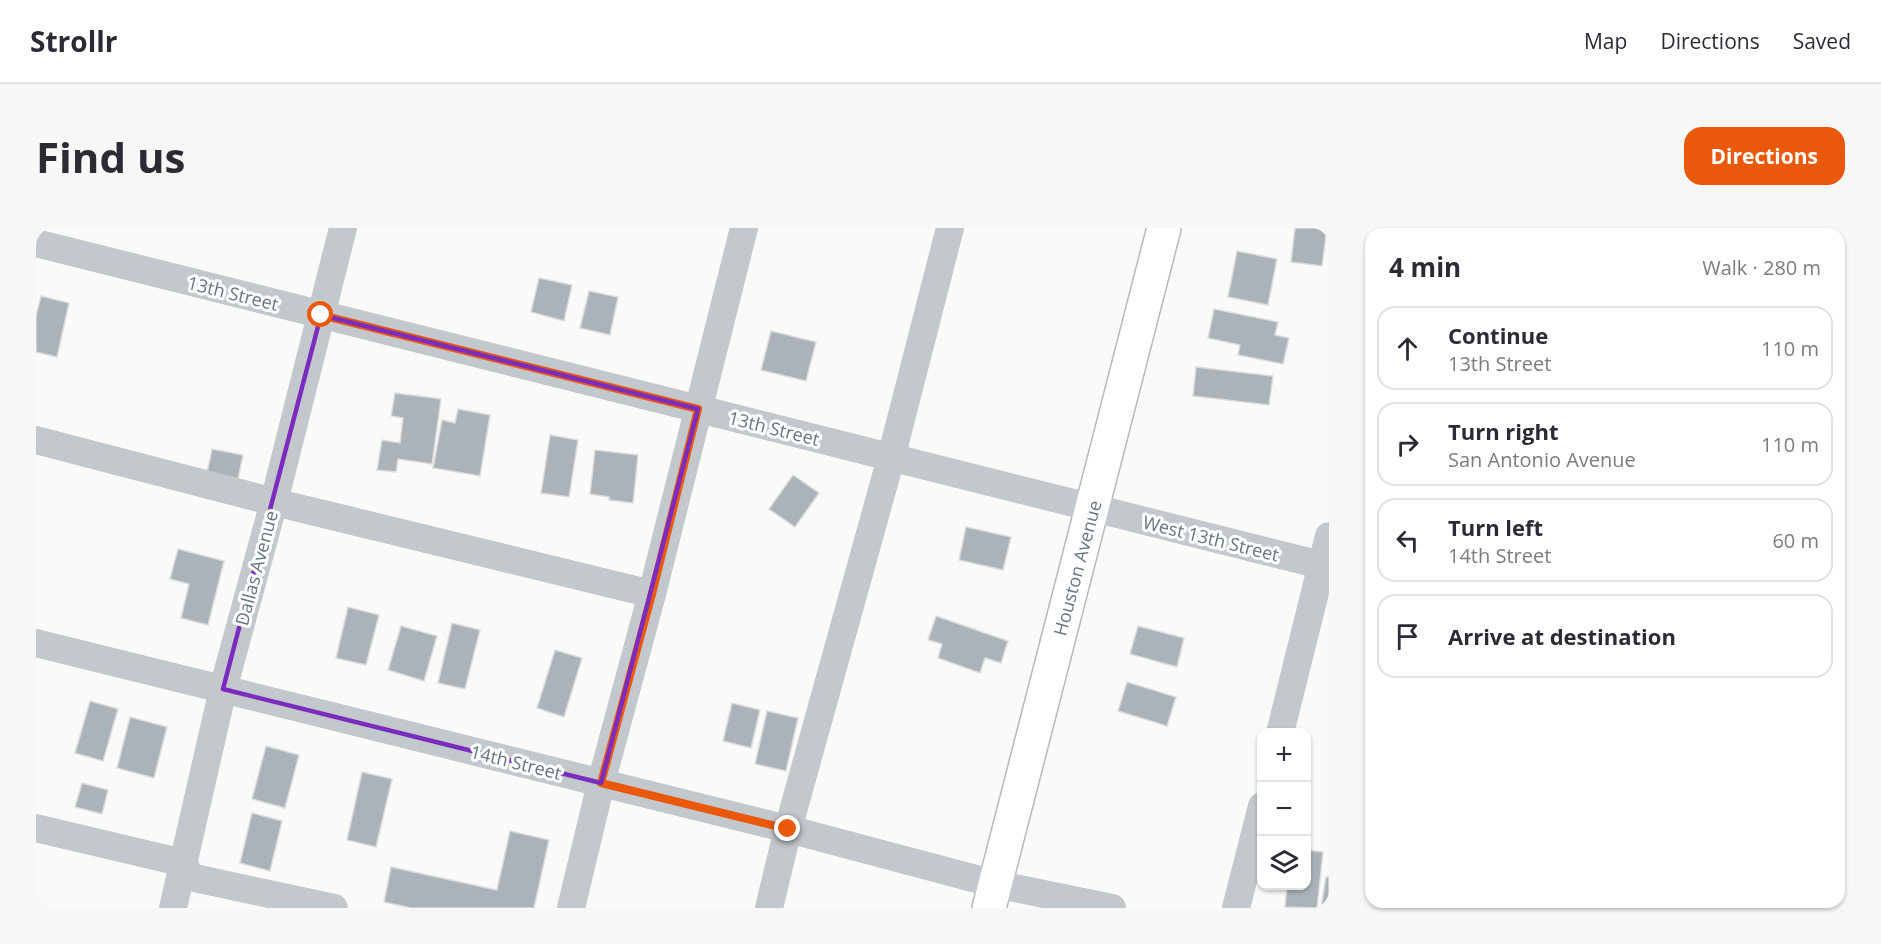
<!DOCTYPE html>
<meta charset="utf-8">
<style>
body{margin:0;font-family:"Open Sans",sans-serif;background:#f7f7f7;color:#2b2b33}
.controls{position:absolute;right:18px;bottom:18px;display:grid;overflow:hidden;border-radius:12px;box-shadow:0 2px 4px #0004}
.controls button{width:54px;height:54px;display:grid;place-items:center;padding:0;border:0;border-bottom:2px solid #e1e1e2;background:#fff;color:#2b2b33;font:30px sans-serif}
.stop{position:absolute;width:18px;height:18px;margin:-14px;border:4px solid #ea580c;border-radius:50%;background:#fff}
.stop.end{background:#ea580c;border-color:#fff;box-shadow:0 2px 6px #0008}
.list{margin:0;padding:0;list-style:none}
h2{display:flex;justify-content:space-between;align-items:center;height:78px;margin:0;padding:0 24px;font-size:26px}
h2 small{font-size:20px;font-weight:400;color:#7c7c81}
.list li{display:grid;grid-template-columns:39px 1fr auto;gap:18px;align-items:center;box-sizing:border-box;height:84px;margin:0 12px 12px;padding:0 12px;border:2px solid #e1e1e2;border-radius:18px}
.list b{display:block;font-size:22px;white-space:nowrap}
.list p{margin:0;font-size:20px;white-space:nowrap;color:#7c7c81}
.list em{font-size:20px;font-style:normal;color:#7c7c81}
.icon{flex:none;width:33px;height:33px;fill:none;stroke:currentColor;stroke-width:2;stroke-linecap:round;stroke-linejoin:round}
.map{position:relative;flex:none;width:1293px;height:680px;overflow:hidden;border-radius:18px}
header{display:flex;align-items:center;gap:36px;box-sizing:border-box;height:84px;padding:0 30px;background:#fff;border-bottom:2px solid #e1e1e2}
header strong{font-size:28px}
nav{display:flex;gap:33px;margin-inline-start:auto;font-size:21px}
.intro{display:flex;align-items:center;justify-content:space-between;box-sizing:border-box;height:144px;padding:0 36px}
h1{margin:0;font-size:42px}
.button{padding:15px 27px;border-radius:18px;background:#ea580c;color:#fff;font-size:21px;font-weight:700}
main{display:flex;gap:36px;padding:0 36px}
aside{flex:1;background:#fff;border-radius:18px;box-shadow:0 2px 4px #0004}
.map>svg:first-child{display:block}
.building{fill:#aab3b9;stroke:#dcdcda;stroke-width:1.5}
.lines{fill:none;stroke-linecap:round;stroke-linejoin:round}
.major-casing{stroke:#b5babe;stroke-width:36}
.minor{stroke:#c3c8cc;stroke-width:28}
.major{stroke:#fff;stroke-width:33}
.route{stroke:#ea580c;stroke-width:8}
.marked{fill:none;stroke:#7b2cbf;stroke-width:4.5;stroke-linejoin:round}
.labels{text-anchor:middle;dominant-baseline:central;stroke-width:6;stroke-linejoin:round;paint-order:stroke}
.street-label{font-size:18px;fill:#657683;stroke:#fff}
</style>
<header>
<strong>Strollr</strong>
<nav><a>Map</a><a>Directions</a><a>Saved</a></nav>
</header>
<div class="intro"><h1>Find us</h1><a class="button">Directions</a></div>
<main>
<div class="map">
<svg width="1293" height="680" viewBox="0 0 1293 680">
<rect width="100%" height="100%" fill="#fafaf8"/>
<g class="building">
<polygon points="1259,0 1291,0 1286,38 1255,34"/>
<polygon points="1201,23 1241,31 1232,77 1192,69"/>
<polygon points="503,50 536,57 528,93 495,84"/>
<polygon points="553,63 582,69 574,107 544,100"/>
<polygon points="5,68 33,75 21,129 0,124 0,88"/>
<polygon points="1178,81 1242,94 1239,107 1253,110 1247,136 1202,127 1204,117 1172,110"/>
<polygon points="735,103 780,114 770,153 725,142"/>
<polygon points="1160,139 1237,148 1233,177 1157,168"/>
<polygon points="359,165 405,171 396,236 362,231 360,244 341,242 346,212 364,215 367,190 355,188"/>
<polygon points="422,181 454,187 444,248 397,240 406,192 419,195"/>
<polygon points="514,207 542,212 533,269 505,265"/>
<polygon points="176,221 207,227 202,251 171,245"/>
<polygon points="559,222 602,227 597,275 573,272 573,269 554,266"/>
<polygon points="757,247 783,265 759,299 733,281"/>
<polygon points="930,299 975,309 967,342 923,332"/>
<polygon points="142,321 188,333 172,397 145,390 153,356 134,351"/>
<polygon points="312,379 343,387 330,437 300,430"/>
<polygon points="900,388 972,413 965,435 949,430 944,445 902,430 906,416 892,412"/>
<polygon points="416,395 444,402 429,461 402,455"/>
<polygon points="365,398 401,408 388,453 352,442"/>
<polygon points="1102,398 1148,410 1141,439 1094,426"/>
<polygon points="519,422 546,430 528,489 501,480"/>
<polygon points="1091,454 1140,469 1131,498 1082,483"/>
<polygon points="54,473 82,481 67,533 39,525"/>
<polygon points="696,475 724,482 715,520 687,513"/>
<polygon points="731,483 762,490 750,543 719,536"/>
<polygon points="94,489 131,499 118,550 81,540"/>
<polygon points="230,518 263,527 249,580 216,571"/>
<polygon points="326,544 356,551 340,619 311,612"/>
<polygon points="46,555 72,562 66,586 39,579"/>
<polygon points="216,585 246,593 234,643 204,635"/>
<polygon points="474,603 513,612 498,680 375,680 348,674 355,639 461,662"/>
<polygon points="1270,622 1287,624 1281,680 1249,679 1251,658 1270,658"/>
<polygon points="1290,649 1293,649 1293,680 1285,680"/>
</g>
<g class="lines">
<defs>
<polyline id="major" points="953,680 1128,0"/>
</defs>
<use href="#major" class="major-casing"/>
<g class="minor">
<polyline points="0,15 1293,339"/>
<polyline points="0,212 238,274 616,366"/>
<polyline points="0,415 752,601 959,656 1076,680"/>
<polyline points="1244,505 1293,308"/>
<polyline points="0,600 148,635 154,649 298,680"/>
<polyline points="137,680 187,461 238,274 307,0"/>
<polyline points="535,680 565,555 616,366 708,0"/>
<polyline points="733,680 752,601 855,230 914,0"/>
<polyline points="1200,680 1226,578"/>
</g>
<use href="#major" class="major"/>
</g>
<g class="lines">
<polyline class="route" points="285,87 662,181 616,366 565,555 752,601"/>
</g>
<path class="marked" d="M285,87L662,181L565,555L187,461Z"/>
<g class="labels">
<g class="street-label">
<text transform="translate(197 65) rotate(14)">13th Street</text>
<text transform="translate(738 200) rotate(14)">13th Street</text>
<text transform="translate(1175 310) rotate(14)">West 13th Street</text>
<text transform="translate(220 340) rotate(-75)">Dallas Avenue</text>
<text transform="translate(1041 340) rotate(-75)">Houston Avenue</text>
<text transform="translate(480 534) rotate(14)">14th Street</text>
</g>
</g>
</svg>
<div class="controls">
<button>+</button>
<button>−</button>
<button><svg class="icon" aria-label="layers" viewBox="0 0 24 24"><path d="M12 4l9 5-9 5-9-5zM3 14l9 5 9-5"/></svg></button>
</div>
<div class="stop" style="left:285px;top:87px"></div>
<div class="stop end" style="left:752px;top:601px"></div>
</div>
<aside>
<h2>4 min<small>Walk · 280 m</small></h2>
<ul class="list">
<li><svg class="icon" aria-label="ahead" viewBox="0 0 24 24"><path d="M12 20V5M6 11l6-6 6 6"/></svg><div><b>Continue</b><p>13th Street</p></div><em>110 m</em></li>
<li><svg class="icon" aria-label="right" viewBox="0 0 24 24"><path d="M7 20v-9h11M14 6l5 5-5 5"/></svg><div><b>Turn right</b><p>San Antonio Avenue</p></div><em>110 m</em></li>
<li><svg class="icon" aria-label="left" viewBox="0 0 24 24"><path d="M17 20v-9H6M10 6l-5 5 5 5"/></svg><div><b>Turn left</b><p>14th Street</p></div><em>60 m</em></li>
<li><svg class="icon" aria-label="arrive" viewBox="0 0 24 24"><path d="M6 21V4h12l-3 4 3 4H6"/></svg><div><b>Arrive at destination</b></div></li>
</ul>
</aside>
</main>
